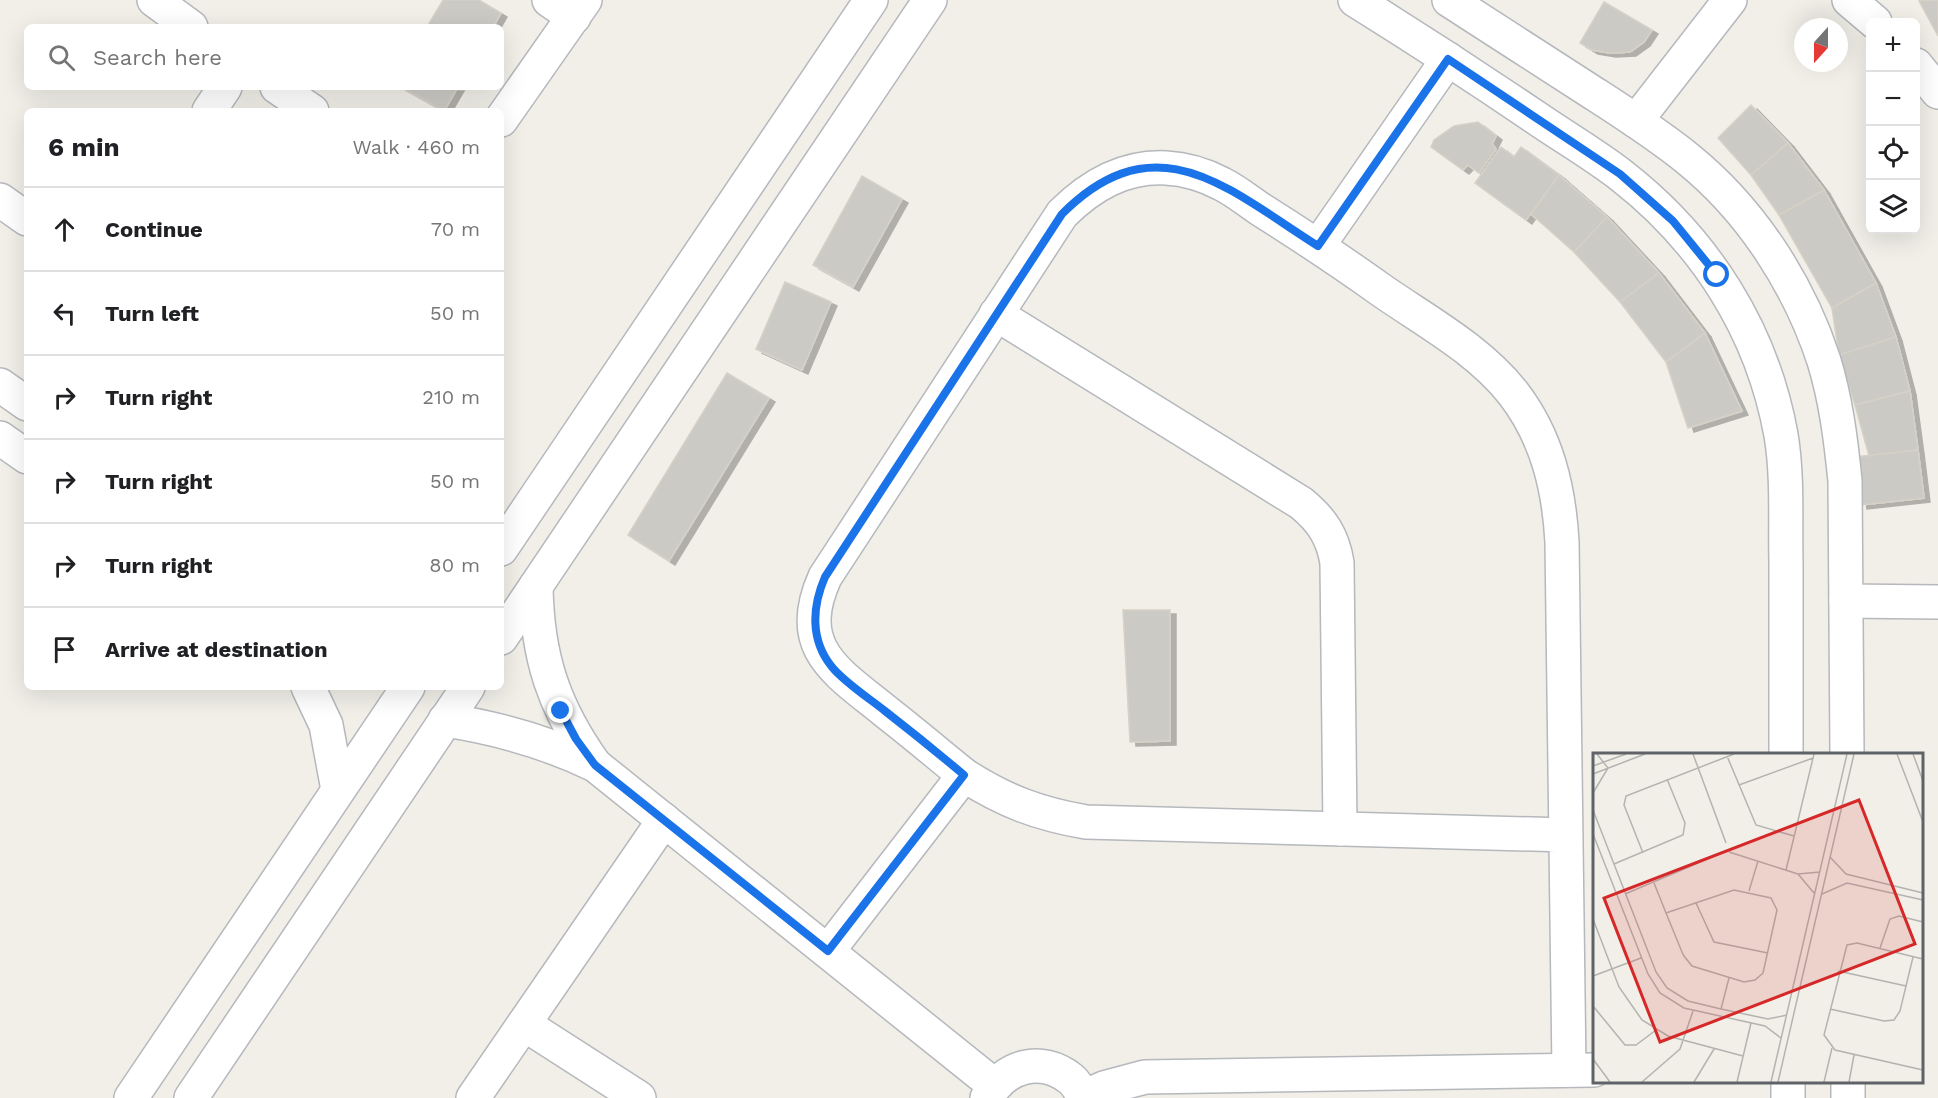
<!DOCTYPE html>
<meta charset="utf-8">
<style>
body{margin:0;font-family:"Work Sans",sans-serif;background:#f6f6f6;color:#202124}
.controls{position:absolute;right:18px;top:18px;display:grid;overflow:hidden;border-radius:9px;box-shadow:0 6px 24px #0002}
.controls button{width:54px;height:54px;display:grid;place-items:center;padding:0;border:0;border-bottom:2px solid #e0e0e0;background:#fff;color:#202124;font:30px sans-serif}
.compass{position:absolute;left:1794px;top:18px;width:54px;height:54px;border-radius:50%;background:#fff;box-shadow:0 6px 24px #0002;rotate:201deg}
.stop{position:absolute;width:18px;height:18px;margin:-14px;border:4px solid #1a73e8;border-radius:50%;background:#fff}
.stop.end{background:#1a73e8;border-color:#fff;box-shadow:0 2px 6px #0008}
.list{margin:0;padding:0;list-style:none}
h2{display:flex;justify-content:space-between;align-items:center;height:78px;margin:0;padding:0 24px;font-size:26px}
h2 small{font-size:20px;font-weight:400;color:#757577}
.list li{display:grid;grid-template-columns:39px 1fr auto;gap:18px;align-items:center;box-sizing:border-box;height:84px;padding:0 24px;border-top:2px solid #e0e0e0}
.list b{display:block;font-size:22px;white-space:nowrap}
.list em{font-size:20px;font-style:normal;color:#757577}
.icon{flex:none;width:33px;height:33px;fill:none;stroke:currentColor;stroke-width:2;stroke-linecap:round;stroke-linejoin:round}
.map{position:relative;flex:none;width:1938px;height:1098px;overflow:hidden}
.search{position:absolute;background:#fff;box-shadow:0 6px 24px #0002;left:24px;top:24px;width:480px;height:66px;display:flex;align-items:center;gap:15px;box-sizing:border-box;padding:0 21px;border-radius:9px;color:#757577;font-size:22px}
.panel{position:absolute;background:#fff;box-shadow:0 6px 24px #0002;left:24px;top:108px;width:480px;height:582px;border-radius:9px}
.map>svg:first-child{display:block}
.building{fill:#cccac5;stroke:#d6d1c6;stroke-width:1.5;filter:url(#shadow)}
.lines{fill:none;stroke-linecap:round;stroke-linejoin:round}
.minor-casing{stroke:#b5b8bc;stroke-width:36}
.minor{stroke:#fff;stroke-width:33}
.route{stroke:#1a73e8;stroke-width:8}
.inset-road{fill:none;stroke:#b3b3b1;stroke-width:1.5}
.view{fill:#d62828;fill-opacity:0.15;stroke:#d62828;stroke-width:3}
.inset-edge{fill:none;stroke:#5f6368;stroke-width:3}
</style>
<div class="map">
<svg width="1938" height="1098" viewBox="0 0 1938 1098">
<defs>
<filter id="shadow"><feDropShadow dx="6" dy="4" stdDeviation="0" flood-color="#0004"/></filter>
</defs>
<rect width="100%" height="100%" fill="#f1efe8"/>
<g class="building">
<polygon points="443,0 479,0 501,13 493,27 427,27"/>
<polygon points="1938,0 1938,36 1919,1"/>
<polygon points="1604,2 1652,30 1644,42 1630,52 1610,53 1592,50 1580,43"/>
<polygon points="401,87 458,87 444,111"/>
<polygon points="1751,105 1788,143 1751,175 1718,138"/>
<polygon points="1478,122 1496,136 1492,144 1496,149 1479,173 1468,165 1463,170 1431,147 1434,140 1454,126"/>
<polygon points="1788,143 1824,190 1779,215 1751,175"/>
<polygon points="1501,147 1514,157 1521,147 1559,175 1526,220 1475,183"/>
<polygon points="1559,175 1607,217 1574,252 1531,214"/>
<polygon points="862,176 902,199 853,287 813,265"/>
<polygon points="1824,190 1876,283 1832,308 1779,215"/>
<polygon points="1607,217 1659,273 1620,302 1574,252"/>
<polygon points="1659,273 1705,333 1666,362 1620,302"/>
<polygon points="785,282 831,302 802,370 756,349"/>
<polygon points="1876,283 1896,337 1839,355 1832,308"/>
<polygon points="1705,333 1742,411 1688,428 1666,362"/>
<polygon points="1896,337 1910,391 1855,405 1839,355"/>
<polygon points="727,373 769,398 669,561 628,535"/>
<polygon points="1910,391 1918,450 1869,456 1855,405"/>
<polygon points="1918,450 1924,498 1861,505 1855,457"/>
<polygon points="1123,610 1170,610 1170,741 1130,742"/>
</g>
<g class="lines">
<defs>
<g id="minor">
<polyline points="154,0 191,27"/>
<polyline points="549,0 574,17"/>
<path d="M1355,0C1416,38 1476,77 1535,117C1564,137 1595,155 1622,176C1705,241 1762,330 1781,435C1788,477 1785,521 1786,563C1786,627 1786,691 1786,754"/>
<path d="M1449,0C1495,30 1541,59 1587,89C1621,111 1656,133 1688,159C1751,210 1799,284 1824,361C1836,400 1841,441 1845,481L1847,754"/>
<polyline points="1849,0 1875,22"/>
<polyline points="1916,65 1938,92"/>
<polyline points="277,87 312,111"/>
<polyline points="209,111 225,87"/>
<polyline points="501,120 585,0"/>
<polyline points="1636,121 1730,0"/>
<polyline points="0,200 27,219"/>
<polyline points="1318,246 1448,59"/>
<path d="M996,314L1301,503C1322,520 1333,537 1337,563L1340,829"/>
<polyline points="0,385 27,404"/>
<polyline points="0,438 27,457"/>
<polyline points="501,549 871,0"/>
<path d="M536,586C537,657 554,708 595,765"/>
<polyline points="1846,601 1938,602"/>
<polyline points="501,638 930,0"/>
<polyline points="308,687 326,725 338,790"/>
<path d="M445,720C498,728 547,742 595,765L994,1085"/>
<path d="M1566,835L1086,822C1039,814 1004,801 964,775C938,754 912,732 885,711C836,671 793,648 825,577L1062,214C1091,185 1124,166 1166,168C1186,169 1205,175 1222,184C1236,191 1248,201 1260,209C1301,235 1342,262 1381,290C1427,322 1478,349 1513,393C1547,437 1559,488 1562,542L1569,1070"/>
<polyline points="828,951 964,775"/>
<polyline points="524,1024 639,1098"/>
<polyline points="1788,1082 1788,1098"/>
<polyline points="1848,1082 1848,1098"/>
<polyline points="1084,1097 1104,1088 1145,1077 1594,1070"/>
<polyline points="131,1098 408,687"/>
<polyline points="191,1098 468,687"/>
<polyline points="473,1098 664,820"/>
<path d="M987,1098C1004,1066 1041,1055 1071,1079C1076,1083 1081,1092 1084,1098"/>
</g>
</defs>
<use href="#minor" class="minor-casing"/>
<use href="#minor" class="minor"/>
</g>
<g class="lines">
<path class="route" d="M561,711L576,739L595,765L828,951L964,775C938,753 912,732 885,711C870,699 844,682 832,667C810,640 812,607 825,577L1062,214C1157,119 1229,190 1318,246L1448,59L1620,174L1673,221L1717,275"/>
</g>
<g transform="translate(1593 753)">
<rect width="330" height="330" fill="#f1efe8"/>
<path class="inset-road" d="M100,1L133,90M304,1L330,69M320,1L330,28M134,3L163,72L201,83M0,13L33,1M0,21L52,1M146,32L220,5M0,40L15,15L4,1M0,57L63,219L74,235L95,248L128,256L175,266L194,262M0,81L55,221L67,240L91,255L172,273L188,285M136,99L205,121L227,119M50,100L31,52L33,43L141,1M237,104L253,121L330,140M21,111L90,82L92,70L74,26M193,117L221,1M205,121L221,140M61,130L73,160L89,199L91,203L99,213L151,229L162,227L170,220L184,157L178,145L141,137L73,160M156,138L165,108M32,141L124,102M229,141L254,130L330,147M103,150L121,189L175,200M0,166L26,234L49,267L75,283L150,303M287,195L297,166L306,163L330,169M330,206L264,190L254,192L231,282L242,297L330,317M245,218L313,233M0,223L48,205M0,253L32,292H43L63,277M128,256L136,225M237,256L291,268L301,267L307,258L320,204M0,306L17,329M49,329L87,296L100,258M101,329L121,296M144,329L158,270M178,329L254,1M185,329L261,1M231,329L239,295M256,329L261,302"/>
<path class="view" d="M266,47L322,191L67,289L11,145Z"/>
<rect width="330" height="330" class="inset-edge"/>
</g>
</svg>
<div class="controls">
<button>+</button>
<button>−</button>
<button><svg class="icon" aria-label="locate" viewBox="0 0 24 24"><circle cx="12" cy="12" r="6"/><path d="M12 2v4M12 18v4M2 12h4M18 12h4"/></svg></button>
<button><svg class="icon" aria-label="layers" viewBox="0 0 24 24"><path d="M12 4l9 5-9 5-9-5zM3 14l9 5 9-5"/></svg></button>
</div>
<svg class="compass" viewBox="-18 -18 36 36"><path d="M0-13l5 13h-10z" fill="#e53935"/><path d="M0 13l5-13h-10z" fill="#757577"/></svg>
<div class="stop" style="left:1717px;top:275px"></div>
<div class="stop end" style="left:561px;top:711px"></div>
<div class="search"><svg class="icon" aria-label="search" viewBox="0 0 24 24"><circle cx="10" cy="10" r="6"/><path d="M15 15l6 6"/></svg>Search here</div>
<section class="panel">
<h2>6 min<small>Walk · 460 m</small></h2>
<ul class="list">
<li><svg class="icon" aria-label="ahead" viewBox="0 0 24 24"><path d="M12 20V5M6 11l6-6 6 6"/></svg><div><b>Continue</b></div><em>70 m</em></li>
<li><svg class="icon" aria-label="left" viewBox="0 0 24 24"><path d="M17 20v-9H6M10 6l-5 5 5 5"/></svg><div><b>Turn left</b></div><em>50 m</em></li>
<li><svg class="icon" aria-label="right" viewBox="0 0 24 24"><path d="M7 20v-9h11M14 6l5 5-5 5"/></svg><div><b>Turn right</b></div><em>210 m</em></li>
<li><svg class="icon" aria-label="right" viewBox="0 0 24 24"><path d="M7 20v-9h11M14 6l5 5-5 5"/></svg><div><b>Turn right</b></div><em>50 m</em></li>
<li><svg class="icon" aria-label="right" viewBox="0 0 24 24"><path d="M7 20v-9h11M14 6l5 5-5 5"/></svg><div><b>Turn right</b></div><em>80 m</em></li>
<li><svg class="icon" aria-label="arrive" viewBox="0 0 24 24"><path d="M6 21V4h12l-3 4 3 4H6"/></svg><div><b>Arrive at destination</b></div></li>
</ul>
</section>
</div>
